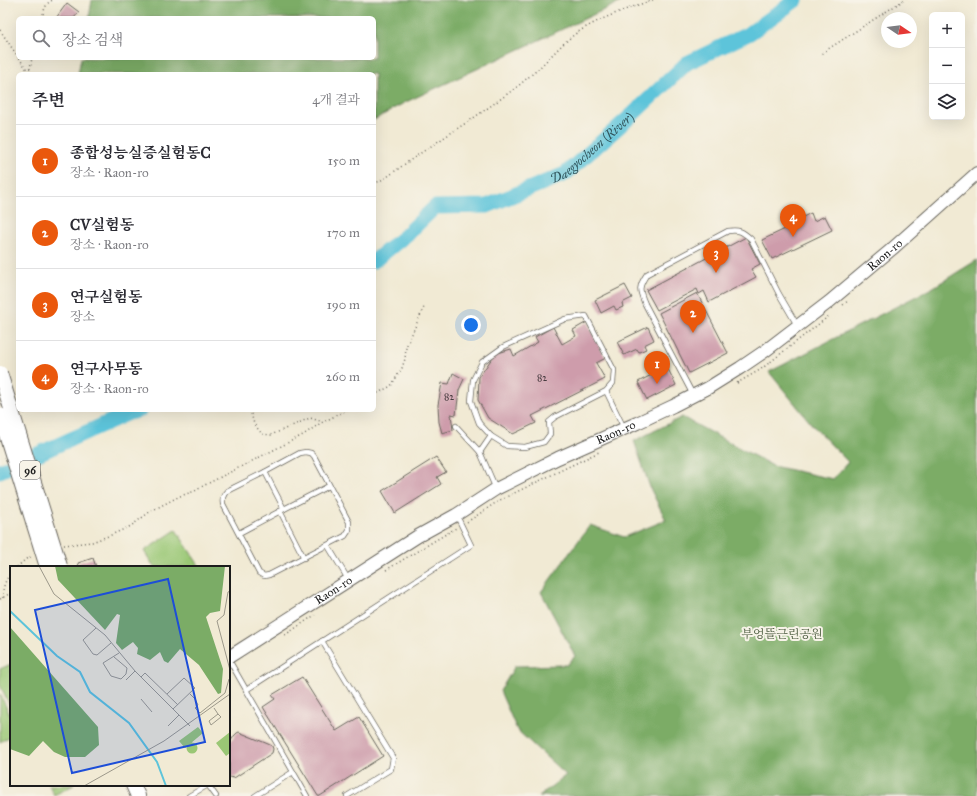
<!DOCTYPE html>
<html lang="ko">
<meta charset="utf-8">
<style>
body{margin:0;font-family:"IM FELL Great Primer","Noto Serif KR",serif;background:#f2f2f3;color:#2b2b33}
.controls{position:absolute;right:12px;top:12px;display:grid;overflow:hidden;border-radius:6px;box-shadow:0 4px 16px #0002}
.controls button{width:36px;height:36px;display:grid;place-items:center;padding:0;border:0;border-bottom:1px solid #e1e1e2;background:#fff;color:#2b2b33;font:20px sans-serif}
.compass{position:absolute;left:881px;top:12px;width:36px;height:36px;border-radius:50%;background:#fff;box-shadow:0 4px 16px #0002;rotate:103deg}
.you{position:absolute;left:471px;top:325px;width:14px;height:14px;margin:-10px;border:3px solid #fff;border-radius:50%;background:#1a73e8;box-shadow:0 0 0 6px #1a73e833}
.badge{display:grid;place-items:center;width:26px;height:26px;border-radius:50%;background:#ea580c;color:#fff;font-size:13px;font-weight:700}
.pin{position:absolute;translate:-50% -33px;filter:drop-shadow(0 1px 2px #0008)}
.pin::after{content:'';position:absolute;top:21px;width:14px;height:12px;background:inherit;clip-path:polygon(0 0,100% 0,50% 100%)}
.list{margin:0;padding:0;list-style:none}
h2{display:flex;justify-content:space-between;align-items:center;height:52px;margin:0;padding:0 16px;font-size:17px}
h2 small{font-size:13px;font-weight:400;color:#7c7c81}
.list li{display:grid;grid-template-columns:26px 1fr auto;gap:12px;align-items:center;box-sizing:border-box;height:72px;padding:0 16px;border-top:1px solid #e1e1e2}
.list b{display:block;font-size:15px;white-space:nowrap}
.list p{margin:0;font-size:13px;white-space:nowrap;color:#7c7c81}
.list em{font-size:13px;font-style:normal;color:#7c7c81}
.icon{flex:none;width:22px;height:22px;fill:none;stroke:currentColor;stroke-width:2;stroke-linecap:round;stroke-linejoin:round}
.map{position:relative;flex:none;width:977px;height:796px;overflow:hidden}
.search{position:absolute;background:#fff;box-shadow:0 4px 16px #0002;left:16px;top:16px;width:360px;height:44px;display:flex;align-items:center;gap:10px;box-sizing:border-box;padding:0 14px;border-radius:6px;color:#7c7c81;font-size:15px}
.panel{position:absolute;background:#fff;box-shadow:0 4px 16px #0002;left:16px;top:72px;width:360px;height:340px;border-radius:6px}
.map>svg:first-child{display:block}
.green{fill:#9ac775;stroke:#5b7248}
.forest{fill:#7bac66;stroke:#4c6441}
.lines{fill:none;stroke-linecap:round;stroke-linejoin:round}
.river{stroke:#5dc4da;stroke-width:15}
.building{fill:#ce9cab}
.service-casing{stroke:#67645c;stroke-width:6}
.secondary-casing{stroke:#67645c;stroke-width:14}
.primary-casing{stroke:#67645c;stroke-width:16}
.path{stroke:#67645c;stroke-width:1.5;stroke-dasharray:1 3;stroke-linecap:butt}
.service{stroke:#fff;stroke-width:4.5}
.secondary{stroke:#fff;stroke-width:12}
.primary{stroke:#fff;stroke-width:14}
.primary-bridge-casing{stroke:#67645c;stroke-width:16;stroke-linecap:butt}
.primary-bridge{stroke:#fff;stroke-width:14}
.labels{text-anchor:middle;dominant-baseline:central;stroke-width:4;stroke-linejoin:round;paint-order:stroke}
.number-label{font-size:10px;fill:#483c40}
.shield{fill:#f7f3e8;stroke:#5e5c59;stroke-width:1}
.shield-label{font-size:11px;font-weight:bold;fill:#1c1c1c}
.street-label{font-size:12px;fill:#1c1c1c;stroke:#f7f3e8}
.park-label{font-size:12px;fill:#48583b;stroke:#f7f3e8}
.water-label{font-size:13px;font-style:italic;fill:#33575e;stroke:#f7f3e8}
.inset-river{fill:none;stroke:#5dc4da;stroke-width:2}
.inset-road{fill:none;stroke:#9c988a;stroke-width:1}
.view{fill:#1d4ed8;fill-opacity:0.15;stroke:#1d4ed8;stroke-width:2}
.inset-edge{fill:none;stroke:#1c1c1c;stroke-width:2}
</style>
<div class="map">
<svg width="977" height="796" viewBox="0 0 977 796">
<rect width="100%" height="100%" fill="#f7f3e8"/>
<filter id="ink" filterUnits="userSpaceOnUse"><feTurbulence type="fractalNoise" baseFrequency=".025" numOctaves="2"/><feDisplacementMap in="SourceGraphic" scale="8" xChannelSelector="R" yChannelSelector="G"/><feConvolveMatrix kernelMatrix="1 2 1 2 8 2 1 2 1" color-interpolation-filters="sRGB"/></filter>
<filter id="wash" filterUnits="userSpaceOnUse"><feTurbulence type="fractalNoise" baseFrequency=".012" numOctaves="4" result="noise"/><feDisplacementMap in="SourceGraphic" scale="16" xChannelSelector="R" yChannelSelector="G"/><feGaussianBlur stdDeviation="0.9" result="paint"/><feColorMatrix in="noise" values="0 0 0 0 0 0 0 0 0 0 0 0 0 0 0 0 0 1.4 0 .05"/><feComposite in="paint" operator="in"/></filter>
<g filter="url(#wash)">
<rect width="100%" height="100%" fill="#f1ead4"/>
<g class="green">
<polygon points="176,530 200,567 154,567 144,551"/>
<polygon points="11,664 11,708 0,685 0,669"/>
<polygon points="0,694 11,717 11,736 0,742"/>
<polygon points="49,785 74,785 54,795"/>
</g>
<g class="forest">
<polygon points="92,0 625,0 404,103 374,120 374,74 78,74 81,58 374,58 374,18 89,18"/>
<polygon points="977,260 977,796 539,796 566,775 517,730 500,691 515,666 567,665 575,656 541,592 590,525 624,537 666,520 651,490 634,441 682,417 773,466 833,479 848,462 813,426 769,372 932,288"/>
</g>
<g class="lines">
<g class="river">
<path id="s1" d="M374,261L406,235L435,207L487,206L565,174L632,115L687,63L750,33L796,0"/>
<polyline points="0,471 129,413 140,410"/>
</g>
</g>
<g id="blocks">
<g class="building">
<polygon points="67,3 79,12 74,18 56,18"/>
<polygon points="811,213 814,221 825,216 832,230 772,259 762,240 802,221 801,218"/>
<polygon points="746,237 760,264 751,269 756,277 709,302 704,291 699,294 697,289 657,310 646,290"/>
<polygon points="625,285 632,298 622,303 623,307 616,310 614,306 601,313 595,300"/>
<polygon points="697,293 728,353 689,373 659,313"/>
<polygon points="587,322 606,358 596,363 605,379 532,416 536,423 513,434 488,418 478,400 479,377 495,354 511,349 514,356 538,342 535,337 553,327 562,344 576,336 573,330"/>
<polygon points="648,327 654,340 644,345 646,349 639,352 637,349 624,355 617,342"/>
<polygon points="667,367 676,385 647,400 638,382"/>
<polygon points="453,373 464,379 459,390 456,415 451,414 453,430 442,433 439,422 438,405 442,383 449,384"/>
<polygon points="436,457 446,472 437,477 441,484 395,513 382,491"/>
<polygon points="93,558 96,567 79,567 78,563"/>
<polygon points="302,677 336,731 359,717 383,756 320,796 318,796 263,707 275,699 272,695"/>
<polygon points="239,732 268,744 272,746 273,749 272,753 234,778 229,777 229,744 234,736 237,733"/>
</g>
</g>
</g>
<g filter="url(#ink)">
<use href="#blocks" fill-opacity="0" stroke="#67645c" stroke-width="1"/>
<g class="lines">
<defs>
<g id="service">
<polyline points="606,391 555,417 549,422 550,434 544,442 525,447 507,446 491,436 479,423 471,401 473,380 482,362 503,347 565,319 586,316 614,370 613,383 606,391 624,428"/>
<path d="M693,395L645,304C639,290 638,287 647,274L728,231C739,229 743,232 751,239L779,294L797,325"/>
<polyline points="456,426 480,452 496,489"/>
<path d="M306,452L311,453L314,456L349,522V530L345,536L269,575L264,576L259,573L223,504C222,498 223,495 227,491L265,472L300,453Z"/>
<polyline points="480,452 491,436"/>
<polyline points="265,472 284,509"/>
<polyline points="280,511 304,558"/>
<polyline points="239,533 284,509 329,486"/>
<polyline points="328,546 348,579"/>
<polyline points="322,641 393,758 391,769 347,796"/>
<polyline points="229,660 307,796"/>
<polyline points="246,690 471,545 457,516"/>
<polyline points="189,796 208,785 216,796"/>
<polyline points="255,796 293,772"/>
</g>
<g id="secondary">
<path id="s2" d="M229,657L418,536L456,515L496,489L558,458L637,423L673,406L708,388L740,368L765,351L829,302L892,249L977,173"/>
</g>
<polyline id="primary" points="133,785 138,796"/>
</defs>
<use href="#service" class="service-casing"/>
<use href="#secondary" class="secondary-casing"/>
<use href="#primary" class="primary-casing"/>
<g class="path">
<path d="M42,18C44,11 45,3 53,0"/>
<polyline points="0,30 18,57"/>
<polyline points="822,53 904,0"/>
<polyline points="19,58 30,74"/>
<polyline points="29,73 32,58"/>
<path d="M374,184L387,177C427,147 470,122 510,92C519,86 527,78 536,71C550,58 562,43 578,32C600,18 629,8 653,0"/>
<polyline points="843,305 849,300"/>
<polyline points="737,383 760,370 829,316"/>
<polyline points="374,395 391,386 402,368 405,359 406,347 425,305"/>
<polyline points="250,410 254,424 262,434 271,435 310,418 320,421 321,423"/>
<polyline points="24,413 32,410"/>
<polyline points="467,522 500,500 599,452"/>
<polyline points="64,545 92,542 111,535 131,526 151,511 180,496 195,491 203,486 303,435 321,423 347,410"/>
<polyline points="17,567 26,559 32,557"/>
<polyline points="386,570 456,528"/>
<path d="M3,598C2,589 5,580 11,573"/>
<polyline points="0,599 11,593"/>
<polyline points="285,635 315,615"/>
</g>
<use href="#service" class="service"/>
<use href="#secondary" class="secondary"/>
<use href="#primary" class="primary"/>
<defs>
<g id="primary-bridge">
<polyline points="0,373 60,566"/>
<polyline points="0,415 47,567"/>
</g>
</defs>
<use href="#primary-bridge" class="primary-bridge-casing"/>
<use href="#primary-bridge" class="primary-bridge"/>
</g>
</g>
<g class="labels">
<g class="number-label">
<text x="542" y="378">82</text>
<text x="449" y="397">82</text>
</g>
<rect class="shield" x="20" y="461" width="20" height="18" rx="3"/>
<g class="shield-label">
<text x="30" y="470">96</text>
</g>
<g class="street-label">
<text stroke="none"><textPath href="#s2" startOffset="772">Raon-ro</textPath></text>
<text stroke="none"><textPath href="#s2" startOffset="448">Raon-ro</textPath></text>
<text stroke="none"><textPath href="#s2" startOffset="124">Raon-ro</textPath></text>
</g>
<g class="park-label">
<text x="782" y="634">부엉뜰근린공원</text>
</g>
<g class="water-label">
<text stroke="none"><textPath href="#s1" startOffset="255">Daegyocheon (River)</textPath></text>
</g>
</g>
<g transform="translate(10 566)">
<rect width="220" height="220" fill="#f1ead4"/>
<path d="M188,161L193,167L175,182L169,175ZM220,166V187L216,190L206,177ZM176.5 182a5.5 5.5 0 1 1 11 0a5.5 5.5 0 1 1-11 0Z" fill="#9ac775"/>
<path d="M45,0H215L210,45L200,47L196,51L213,103L211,127L208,128L189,99L170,83L158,97L154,95L150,86L140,94L127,88L128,82L123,76L112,84L106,77L110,49L107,48L95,64L48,14ZM0,61L88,161L89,179L75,191H55L44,186L33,175L19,190L0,183Z" fill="#7bac66"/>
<path class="inset-river" d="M0,45L47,90L70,106L80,126L119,157L147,196L156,220"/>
<path class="inset-road" d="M29,0L44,28L95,69L125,105L180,160M220,25L218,26L214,49L207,55L220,104M86,62L73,74L83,88L87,89L101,77M104,91L117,102L116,108L111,113L101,110L93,97L109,87M131,111L135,107L168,139M116,114L125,105M157,128L174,112L185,122L163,143M180,128L185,133L188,139L185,142L190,147L215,127L219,113M131,133L142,146M204,142L208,148L211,151L201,159L199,155L208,148M158,160L169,149M74,220L154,175L220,128"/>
<path class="view" d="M158,13L195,176L62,207L25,44Z"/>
<rect width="220" height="220" class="inset-edge"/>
</g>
</svg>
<div class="controls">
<button>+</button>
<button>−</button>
<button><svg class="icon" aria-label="layers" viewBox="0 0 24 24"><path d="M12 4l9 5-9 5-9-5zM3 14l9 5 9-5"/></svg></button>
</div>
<svg class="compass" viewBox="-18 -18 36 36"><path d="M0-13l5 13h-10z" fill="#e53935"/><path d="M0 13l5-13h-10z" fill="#7c7c81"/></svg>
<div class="you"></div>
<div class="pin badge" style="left:657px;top:384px">1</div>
<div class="pin badge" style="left:693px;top:333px">2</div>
<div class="pin badge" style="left:716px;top:273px">3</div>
<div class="pin badge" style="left:793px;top:237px">4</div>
<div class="search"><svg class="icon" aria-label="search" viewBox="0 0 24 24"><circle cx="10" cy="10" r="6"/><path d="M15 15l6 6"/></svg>장소 검색</div>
<section class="panel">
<h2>주변<small>4개 결과</small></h2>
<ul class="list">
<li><span class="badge">1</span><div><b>종합성능실증실험동C</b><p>장소 · Raon-ro</p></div><em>150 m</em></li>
<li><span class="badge">2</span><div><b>CV실험동</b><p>장소 · Raon-ro</p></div><em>170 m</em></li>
<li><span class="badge">3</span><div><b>연구실험동</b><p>장소</p></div><em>190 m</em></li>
<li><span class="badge">4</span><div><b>연구사무동</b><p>장소 · Raon-ro</p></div><em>260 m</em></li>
</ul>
</section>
</div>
